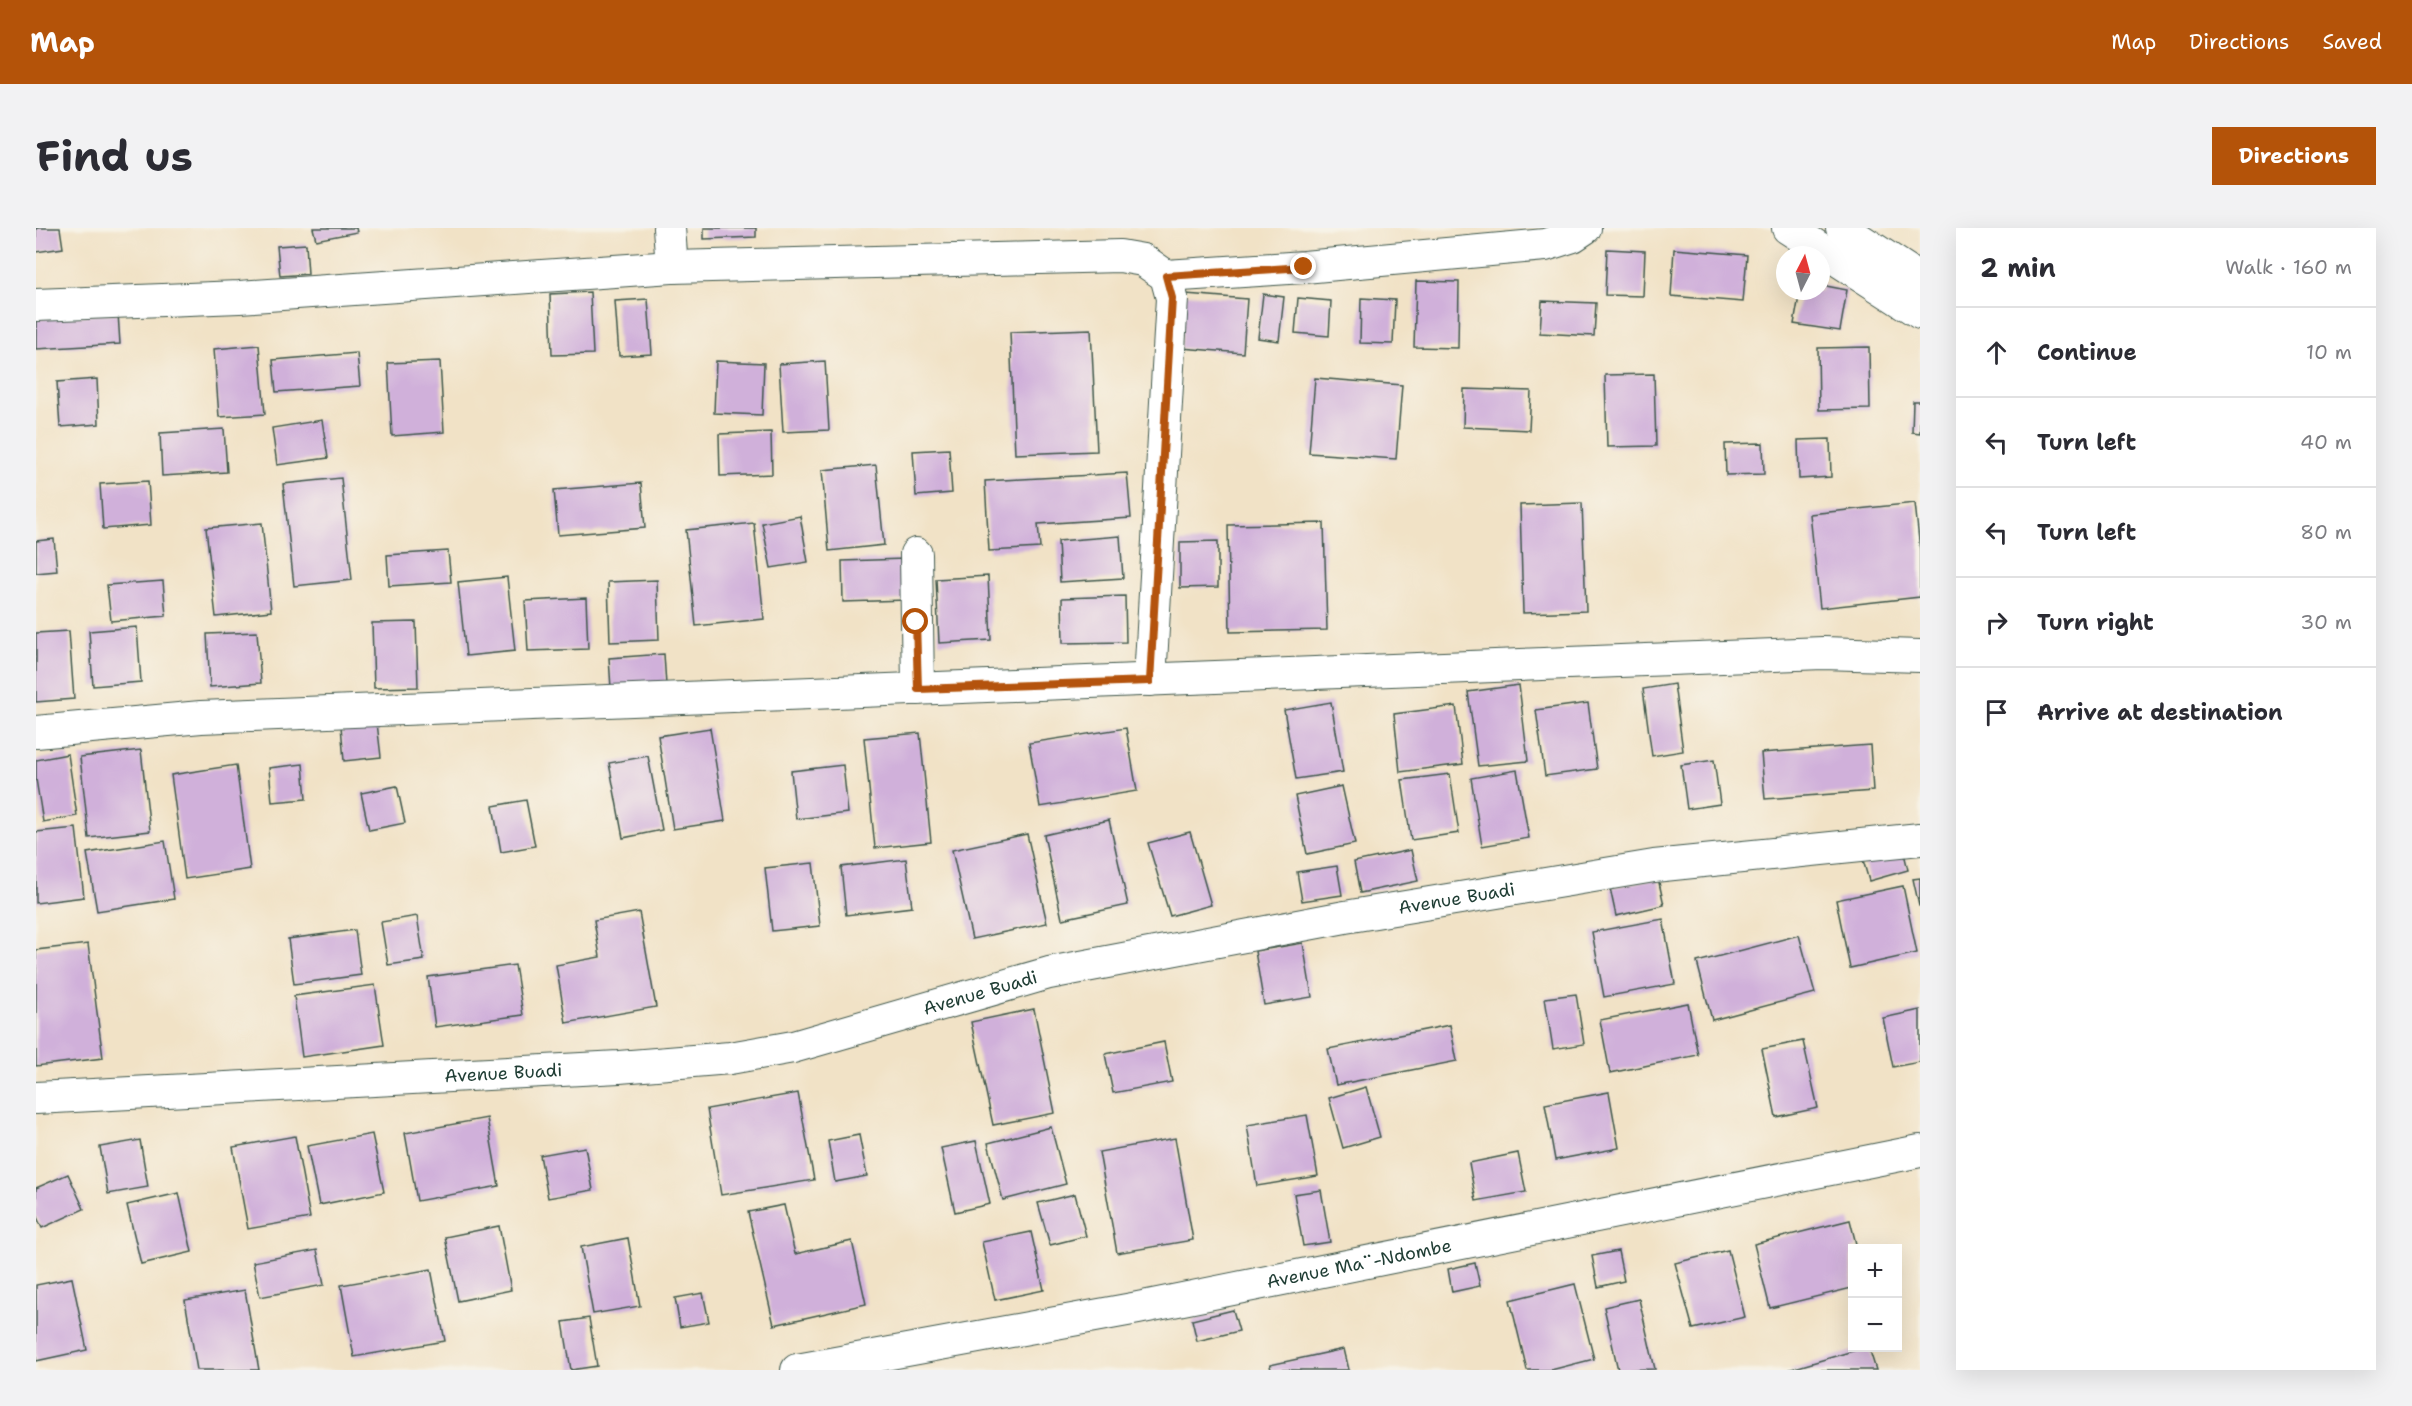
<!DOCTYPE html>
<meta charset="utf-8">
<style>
body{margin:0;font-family:"Shantell Sans",sans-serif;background:#f2f2f3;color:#2b2b33}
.controls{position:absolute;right:18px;bottom:18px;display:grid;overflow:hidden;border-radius:0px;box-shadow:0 6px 24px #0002}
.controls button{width:54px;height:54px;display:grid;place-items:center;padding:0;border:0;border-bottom:2px solid #e1e1e2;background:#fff;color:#2b2b33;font:30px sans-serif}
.compass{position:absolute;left:1740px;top:18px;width:54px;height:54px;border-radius:50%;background:#fff;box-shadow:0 6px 24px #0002;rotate:6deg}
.stop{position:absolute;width:18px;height:18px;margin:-14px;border:4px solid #b45309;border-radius:50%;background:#fff}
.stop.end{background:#b45309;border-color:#fff;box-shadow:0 2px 6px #0008}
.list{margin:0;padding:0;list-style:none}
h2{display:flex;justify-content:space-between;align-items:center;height:78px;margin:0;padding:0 24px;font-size:26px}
h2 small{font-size:20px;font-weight:400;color:#7c7c81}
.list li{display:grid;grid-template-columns:39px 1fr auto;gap:18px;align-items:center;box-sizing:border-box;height:90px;padding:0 24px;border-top:2px solid #e1e1e2}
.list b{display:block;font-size:22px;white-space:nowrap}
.list em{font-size:20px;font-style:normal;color:#7c7c81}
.icon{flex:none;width:33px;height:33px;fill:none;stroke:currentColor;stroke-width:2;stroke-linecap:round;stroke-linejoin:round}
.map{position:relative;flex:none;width:1884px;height:1142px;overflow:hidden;border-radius:0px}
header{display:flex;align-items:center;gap:36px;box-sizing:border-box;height:84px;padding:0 30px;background:#b45309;color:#fff}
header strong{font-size:28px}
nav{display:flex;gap:33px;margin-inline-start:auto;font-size:21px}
.intro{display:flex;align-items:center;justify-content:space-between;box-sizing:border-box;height:144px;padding:0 36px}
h1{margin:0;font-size:42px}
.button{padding:15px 27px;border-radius:0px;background:#b45309;color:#fff;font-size:21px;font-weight:700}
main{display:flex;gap:36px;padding:0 36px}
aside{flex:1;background:#fff;border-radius:0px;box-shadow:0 6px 24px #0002}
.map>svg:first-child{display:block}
.building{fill:#d0b0da}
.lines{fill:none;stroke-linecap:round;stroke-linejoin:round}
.minor-casing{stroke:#3e564a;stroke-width:34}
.minor{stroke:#fff;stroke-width:32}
.route{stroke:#b45309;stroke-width:8}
.labels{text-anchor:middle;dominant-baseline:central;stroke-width:6;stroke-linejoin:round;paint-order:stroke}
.street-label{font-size:18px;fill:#1f3d34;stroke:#f7f3e8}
</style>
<header>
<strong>Map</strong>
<nav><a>Map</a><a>Directions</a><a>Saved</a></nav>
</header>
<div class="intro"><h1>Find us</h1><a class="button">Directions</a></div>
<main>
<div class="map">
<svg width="1884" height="1142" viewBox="0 0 1884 1142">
<rect width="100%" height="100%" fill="#f7f3e8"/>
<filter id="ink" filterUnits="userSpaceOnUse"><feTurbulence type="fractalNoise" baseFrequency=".0167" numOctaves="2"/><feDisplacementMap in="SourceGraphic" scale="12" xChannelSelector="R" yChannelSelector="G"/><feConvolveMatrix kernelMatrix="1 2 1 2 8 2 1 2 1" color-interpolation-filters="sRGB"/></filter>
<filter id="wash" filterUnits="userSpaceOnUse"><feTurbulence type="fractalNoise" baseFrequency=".008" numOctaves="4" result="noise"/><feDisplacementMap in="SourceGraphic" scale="24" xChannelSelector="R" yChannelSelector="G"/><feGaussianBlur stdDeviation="1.35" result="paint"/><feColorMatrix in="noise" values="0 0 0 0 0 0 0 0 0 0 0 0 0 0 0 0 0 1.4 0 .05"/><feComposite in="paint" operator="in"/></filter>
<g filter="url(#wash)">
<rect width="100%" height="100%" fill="#f1e2c6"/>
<g id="blocks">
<g class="building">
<polygon points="0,0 24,0 27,20 0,24"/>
<polygon points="277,0 320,0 321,4 280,12"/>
<polygon points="668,0 720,0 720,9 668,11"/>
<polygon points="270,16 272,46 244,48 241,18"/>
<polygon points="1571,21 1609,23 1607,68 1569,67"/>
<polygon points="1638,21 1711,27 1707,74 1635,68"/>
<polygon points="1380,53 1423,54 1422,120 1378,119"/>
<polygon points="1785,57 1811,62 1804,103 1758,96 1764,63 1785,63"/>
<polygon points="554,64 557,126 516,127 514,66"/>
<polygon points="1150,66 1211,71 1207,125 1145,120"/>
<polygon points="1227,66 1248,69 1243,113 1222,110"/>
<polygon points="1262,70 1295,73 1293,108 1259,105"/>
<polygon points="1325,70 1359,72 1357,116 1324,115"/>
<polygon points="612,71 616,126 583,128 579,73"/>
<polygon points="1506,73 1560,75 1558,108 1504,105"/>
<polygon points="82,85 84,116 0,121 0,91"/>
<polygon points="1055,101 1061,223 979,226 974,104"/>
<polygon points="223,117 229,186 183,189 178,121"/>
<polygon points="1833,119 1834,181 1783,182 1782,120"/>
<polygon points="321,125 324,158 240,164 237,132"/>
<polygon points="404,133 408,204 356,208 352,135"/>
<polygon points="680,133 728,135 726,187 678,185"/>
<polygon points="789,133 793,202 747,204 743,136"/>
<polygon points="1618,146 1620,218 1571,219 1569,147"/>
<polygon points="1279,150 1366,157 1360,231 1273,225"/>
<polygon points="61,151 63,196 24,199 21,154"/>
<polygon points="1428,161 1495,163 1493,202 1427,199"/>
<polygon points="1877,173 1884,173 1884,205 1876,204"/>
<polygon points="286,192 292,230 241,237 236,200"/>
<polygon points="188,201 191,244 126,248 124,205"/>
<polygon points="735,204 736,246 684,248 683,206"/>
<polygon points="1794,211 1795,249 1763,251 1762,212"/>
<polygon points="1727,215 1728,246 1690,247 1689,216"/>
<polygon points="913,221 916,265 880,268 877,223"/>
<polygon points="840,237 848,317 793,323 786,242"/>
<polygon points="1091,245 1095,290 1002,296 1004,320 953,323 949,253"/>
<polygon points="305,250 316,352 258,358 247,256"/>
<polygon points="112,253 115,297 67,301 64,256"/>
<polygon points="605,255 609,300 522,307 518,262"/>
<polygon points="1546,275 1550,383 1487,385 1484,277"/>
<polygon points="1879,275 1884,322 1884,369 1784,380 1774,286"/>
<polygon points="764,288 772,334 735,340 726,295"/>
<polygon points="226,295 235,383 180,389 170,300"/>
<polygon points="718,295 728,391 660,398 650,302"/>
<polygon points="1288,295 1291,402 1194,404 1192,297"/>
<polygon points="1084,308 1087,350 1024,354 1022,313"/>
<polygon points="18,311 21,343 0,345 0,313"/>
<polygon points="1182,313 1182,359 1144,360 1144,314"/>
<polygon points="412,323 415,354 353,358 351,327"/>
<polygon points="869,331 870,372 807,374 806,333"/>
<polygon points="952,348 955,412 903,415 900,351"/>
<polygon points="471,349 479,423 430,428 422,354"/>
<polygon points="621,352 623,412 574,414 572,354"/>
<polygon points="127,353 130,388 75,393 71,357"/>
<polygon points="1089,368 1090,414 1027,415 1026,370"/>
<polygon points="550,370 552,421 492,423 489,373"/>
<polygon points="380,394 382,459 338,460 336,395"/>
<polygon points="101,399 105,454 57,458 53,403"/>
<polygon points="33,403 38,471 0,474 0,405"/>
<polygon points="221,404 225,455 174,459 171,406"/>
<polygon points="628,426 630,457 575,460 573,430"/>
<polygon points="1638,456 1647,523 1616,528 1607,461"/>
<polygon points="1483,457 1492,533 1442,538 1432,464"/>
<polygon points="1295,474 1307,544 1260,551 1248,482"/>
<polygon points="1552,475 1561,541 1509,548 1500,482"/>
<polygon points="1420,478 1427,536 1364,544 1358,486"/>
<polygon points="341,495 345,529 308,533 305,498"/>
<polygon points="674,500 689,593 637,601 622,508"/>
<polygon points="1090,500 1101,563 1004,579 993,515"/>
<polygon points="884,505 895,614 839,620 828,510"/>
<polygon points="1834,517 1837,563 1729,571 1725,525"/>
<polygon points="105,522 114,603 53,610 44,529"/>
<polygon points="32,526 41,588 7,594 0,551 0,532"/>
<polygon points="612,528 626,602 587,610 573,535"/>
<polygon points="1678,532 1684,576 1651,581 1645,537"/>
<polygon points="267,536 270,571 236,574 233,540"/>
<polygon points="200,537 214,641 149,651 135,547"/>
<polygon points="807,537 812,585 760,591 755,543"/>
<polygon points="1481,542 1493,610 1446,618 1435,550"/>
<polygon points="1414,546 1423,605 1375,612 1366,552"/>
<polygon points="361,558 369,595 333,602 325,565"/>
<polygon points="1306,558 1319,616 1271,626 1259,568"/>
<polygon points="490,572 499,618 465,624 457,578"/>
<polygon points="1073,592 1092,677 1026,691 1008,607"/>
<polygon points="40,600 48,669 0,675 0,604"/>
<polygon points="1154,604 1175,677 1134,688 1112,615"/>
<polygon points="991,606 1011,695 936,711 916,622"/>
<polygon points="129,613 138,671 61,683 51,625"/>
<polygon points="1867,621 1872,642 1833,653 1827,632"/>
<polygon points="1375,622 1382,653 1324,665 1318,634"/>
<polygon points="870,631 876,679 810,687 805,639"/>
<polygon points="777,635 784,698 736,703 729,640"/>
<polygon points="1301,638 1306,667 1266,673 1261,644"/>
<polygon points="1622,650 1628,677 1580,688 1574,660"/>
<polygon points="1884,650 1884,678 1883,678 1877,651"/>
<polygon points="1867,658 1881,725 1814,740 1800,672"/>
<polygon points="603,684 620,779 530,795 520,737 564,729 558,692"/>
<polygon points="381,688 388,732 352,737 345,694"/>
<polygon points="1627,691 1639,756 1568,769 1556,704"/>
<polygon points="319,702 325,747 258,756 252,711"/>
<polygon points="1763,707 1779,765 1676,792 1661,734"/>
<polygon points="1267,715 1276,769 1228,777 1219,723"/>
<polygon points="52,716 67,830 0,838 0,722"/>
<polygon points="479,737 487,787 399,799 392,749"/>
<polygon points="339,757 348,817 266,829 258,768"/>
<polygon points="1540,766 1548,816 1517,821 1509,770"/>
<polygon points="1652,775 1662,827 1574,845 1564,792"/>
<polygon points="998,781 1019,885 957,897 935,794"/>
<polygon points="1884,782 1884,834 1857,839 1847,790"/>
<polygon points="1414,797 1421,833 1300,857 1292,821"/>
<polygon points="1767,813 1782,880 1740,889 1726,821"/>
<polygon points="1128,814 1136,854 1077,865 1069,826"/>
<polygon points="1330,859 1344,909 1307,920 1293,870"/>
<polygon points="1573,864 1583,920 1519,932 1509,876"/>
<polygon points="762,865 778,952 685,967 671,881"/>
<polygon points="1271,887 1282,948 1221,958 1211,897"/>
<polygon points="451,890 463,958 381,973 369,905"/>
<polygon points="1015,899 1030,956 967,972 952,915"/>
<polygon points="336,906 348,964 283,977 271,918"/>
<polygon points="823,907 831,948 799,954 792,913"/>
<polygon points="259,908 274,990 212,1001 197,919"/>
<polygon points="1139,910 1157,1012 1081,1025 1063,924"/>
<polygon points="104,912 112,959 72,966 64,919"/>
<polygon points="940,913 954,976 919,984 905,920"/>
<polygon points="549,919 557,962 512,970 504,927"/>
<polygon points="1482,925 1490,964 1440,973 1433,935"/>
<polygon points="32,946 48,981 6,1000 0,987 0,960"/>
<polygon points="1285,962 1294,1014 1267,1018 1258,966"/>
<polygon points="143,965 156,1024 105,1036 91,977"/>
<polygon points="1039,966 1050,1008 1014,1017 1002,975"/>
<polygon points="748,977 759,1026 816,1013 830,1076 738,1097 712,984"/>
<polygon points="1814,992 1821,1020 1816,1020 1816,1060 1734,1080 1718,1016"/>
<polygon points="463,998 475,1062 422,1073 409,1009"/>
<polygon points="995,1004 1008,1062 959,1072 946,1014"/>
<polygon points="592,1010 604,1078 557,1086 545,1019"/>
<polygon points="281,1022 288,1057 224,1069 217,1034"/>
<polygon points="1692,1022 1709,1089 1657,1101 1639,1035"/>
<polygon points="1582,1023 1588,1053 1562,1059 1556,1028"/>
<polygon points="1439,1035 1444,1058 1416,1064 1412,1041"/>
<polygon points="395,1041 409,1113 318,1129 305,1057"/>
<polygon points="36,1050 51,1122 0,1133 0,1057"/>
<polygon points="1539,1056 1558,1131 1515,1142 1491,1142 1474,1072"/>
<polygon points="209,1062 223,1142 161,1142 149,1072"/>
<polygon points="667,1065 673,1094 644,1099 639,1070"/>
<polygon points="1603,1071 1619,1141 1582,1142 1568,1079"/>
<polygon points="1197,1082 1203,1103 1161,1113 1156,1092"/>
<polygon points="553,1090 561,1138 535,1142 527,1094"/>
<polygon points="1827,1120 1833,1120 1840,1142 1752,1142"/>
<polygon points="1308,1121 1313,1142 1235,1142 1234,1137"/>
</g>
</g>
</g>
<g filter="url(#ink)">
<use href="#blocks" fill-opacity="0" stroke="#3e564a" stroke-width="1.5"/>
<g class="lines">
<defs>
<g id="minor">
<polyline points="633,0 636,39"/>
<polyline points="1752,0 1884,85"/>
<polyline points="1806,0 1884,51"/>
<polyline points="1130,48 1268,39 1509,17 1537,8 1549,0"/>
<polyline points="0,77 203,69 636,39 1084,28 1107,32 1130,48 1136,70 1114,452"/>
<polyline points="880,326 882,461"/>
<polyline points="0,504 165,489 1787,425 1884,428"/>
<path id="s1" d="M0,870L583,839L694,830L757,819L1013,745L1309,689L1618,638L1884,611"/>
<path id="s2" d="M761,1142L1102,1080L1884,923"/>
</g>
</defs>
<use href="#minor" class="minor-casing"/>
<use href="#minor" class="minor"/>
</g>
</g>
<g class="lines" filter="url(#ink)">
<polyline class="route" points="880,394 882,461 1114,453 1136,70 1130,48 1268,39"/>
</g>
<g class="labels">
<g class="street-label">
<text stroke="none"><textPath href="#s1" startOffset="1440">Avenue Buadi</textPath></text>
<text stroke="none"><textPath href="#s1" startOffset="954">Avenue Buadi</textPath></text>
<text stroke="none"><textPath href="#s1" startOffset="468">Avenue Buadi</textPath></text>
<text stroke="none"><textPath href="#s2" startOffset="572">Avenue Ma¨-Ndombe</textPath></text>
</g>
</g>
</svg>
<div class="controls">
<button>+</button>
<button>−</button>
</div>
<svg class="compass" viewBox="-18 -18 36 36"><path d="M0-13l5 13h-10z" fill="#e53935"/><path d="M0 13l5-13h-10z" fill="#7c7c81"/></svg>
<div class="stop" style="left:880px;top:394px"></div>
<div class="stop end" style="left:1268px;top:39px"></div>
</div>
<aside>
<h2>2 min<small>Walk · 160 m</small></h2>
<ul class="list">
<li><svg class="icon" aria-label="ahead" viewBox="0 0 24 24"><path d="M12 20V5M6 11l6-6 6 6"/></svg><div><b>Continue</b></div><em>10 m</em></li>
<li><svg class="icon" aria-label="left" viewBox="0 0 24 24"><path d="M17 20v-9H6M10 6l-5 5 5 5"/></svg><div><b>Turn left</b></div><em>40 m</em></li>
<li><svg class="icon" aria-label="left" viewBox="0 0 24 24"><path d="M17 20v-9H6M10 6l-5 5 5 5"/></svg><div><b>Turn left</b></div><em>80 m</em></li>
<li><svg class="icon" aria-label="right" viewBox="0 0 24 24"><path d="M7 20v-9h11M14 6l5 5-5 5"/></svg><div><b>Turn right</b></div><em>30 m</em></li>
<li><svg class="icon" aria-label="arrive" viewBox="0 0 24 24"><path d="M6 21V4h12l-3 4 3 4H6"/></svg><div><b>Arrive at destination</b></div></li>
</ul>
</aside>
</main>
